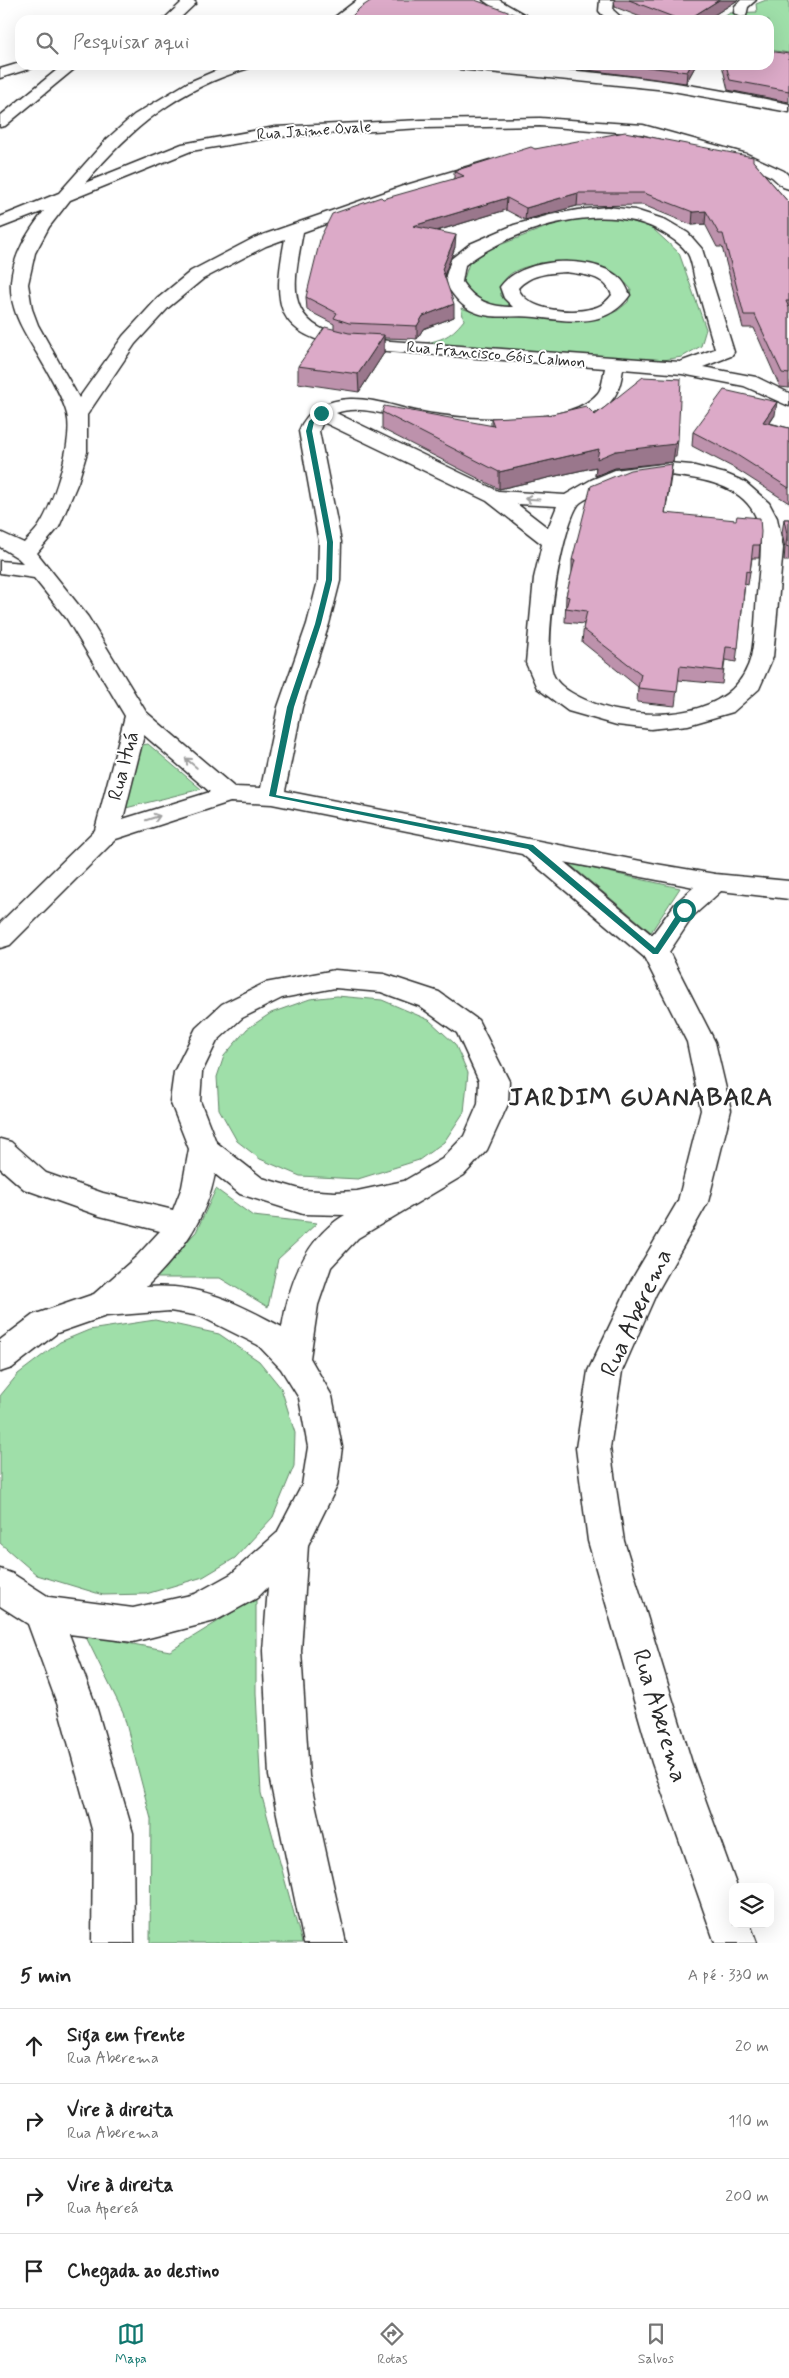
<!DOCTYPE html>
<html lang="pt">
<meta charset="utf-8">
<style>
body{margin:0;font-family:Mynerve,sans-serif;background:#f6f6f6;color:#222}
.controls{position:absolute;right:15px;bottom:15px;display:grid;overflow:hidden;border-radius:10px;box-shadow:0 5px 20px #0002}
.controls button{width:45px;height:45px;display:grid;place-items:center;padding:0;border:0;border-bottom:1px solid #e0e0e0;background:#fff;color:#222;font:25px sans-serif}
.stop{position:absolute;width:15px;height:15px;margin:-11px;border:4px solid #0f766e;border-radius:50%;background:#fff}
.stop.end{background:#0f766e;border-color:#fff;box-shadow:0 1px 5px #0008}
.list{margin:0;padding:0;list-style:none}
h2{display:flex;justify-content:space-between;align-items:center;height:65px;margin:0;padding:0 20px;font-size:21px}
h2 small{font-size:16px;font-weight:400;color:#767676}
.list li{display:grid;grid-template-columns:32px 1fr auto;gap:15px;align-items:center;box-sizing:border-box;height:75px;padding:0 20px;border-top:1px solid #e0e0e0}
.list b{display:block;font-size:19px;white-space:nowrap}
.list p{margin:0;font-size:16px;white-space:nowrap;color:#767676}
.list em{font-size:16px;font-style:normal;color:#767676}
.icon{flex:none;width:28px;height:28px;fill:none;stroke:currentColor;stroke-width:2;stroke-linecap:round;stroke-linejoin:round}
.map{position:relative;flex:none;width:789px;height:1943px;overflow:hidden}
.search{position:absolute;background:#fff;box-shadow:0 5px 20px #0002;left:15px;right:15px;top:15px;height:55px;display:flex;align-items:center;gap:12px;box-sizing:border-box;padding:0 18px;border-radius:15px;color:#767676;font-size:19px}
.sheet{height:365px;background:#fff}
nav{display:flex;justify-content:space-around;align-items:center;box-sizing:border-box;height:70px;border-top:1px solid #e0e0e0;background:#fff;font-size:14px;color:#767676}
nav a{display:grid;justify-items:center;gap:2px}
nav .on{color:#0f766e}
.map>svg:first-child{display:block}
.green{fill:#9fdfa9;stroke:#65856a}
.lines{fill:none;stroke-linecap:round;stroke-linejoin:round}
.minor-casing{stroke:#2b2b2b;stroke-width:3}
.tertiary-casing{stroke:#2b2b2b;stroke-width:3}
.minor{fill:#fff;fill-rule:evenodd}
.tertiary{fill:#fff;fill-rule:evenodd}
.wall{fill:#bd92ac;stroke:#2b2b2b}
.shaded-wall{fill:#9a778c;stroke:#2b2b2b}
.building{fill:#dcaac8;stroke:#2b2b2b}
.oneway{stroke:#a0a0a0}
.route{fill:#0f766e}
.labels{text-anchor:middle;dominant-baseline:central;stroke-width:4;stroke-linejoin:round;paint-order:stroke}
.far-street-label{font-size:16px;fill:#2b2b2b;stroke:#fff}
.street-label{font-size:20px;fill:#2b2b2b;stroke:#fff}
.near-street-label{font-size:24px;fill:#2b2b2b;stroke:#fff}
.district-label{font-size:25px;font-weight:bold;letter-spacing:1px;fill:#2b2b2b;stroke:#fff}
</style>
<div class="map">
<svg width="789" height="1943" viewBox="0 0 789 1943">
<rect width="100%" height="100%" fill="#fff"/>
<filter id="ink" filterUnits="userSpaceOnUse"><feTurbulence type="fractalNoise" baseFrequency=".02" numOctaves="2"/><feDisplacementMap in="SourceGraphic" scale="10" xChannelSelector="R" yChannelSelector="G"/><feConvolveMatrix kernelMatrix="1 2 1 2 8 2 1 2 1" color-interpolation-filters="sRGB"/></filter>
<g filter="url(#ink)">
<g class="green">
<polygon points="766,0 789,0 789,53 769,50 769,20 719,20 730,13 757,12 756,4"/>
<path d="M608,217L628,220L652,228L679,253L706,329L701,346L682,357L651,362L417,345C440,340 449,339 464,320L461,308L483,315L599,317L617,311L628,302L631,289C623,280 615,272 603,269C578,261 496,255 501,296L516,308L493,306L475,301L462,285L469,263L492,248L557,223L584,218Z"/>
<polygon points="148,744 201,789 126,808 137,746"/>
<polygon points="568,863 680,888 651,932"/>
<polygon points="337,996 382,1000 429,1020 455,1044 468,1073 464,1112 444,1142 419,1160 358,1179 300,1176 260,1159 237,1141 219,1109 217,1077 224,1056 247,1029 271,1013 310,999"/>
<polygon points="216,1189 253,1216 317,1223 278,1259 268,1307 220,1278 152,1278 196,1232"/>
<polygon points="155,1320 219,1334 259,1361 281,1388 295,1433 294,1466 273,1517 235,1558 203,1577 146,1594 103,1595 37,1575 0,1543 0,1396 18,1374 60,1342 89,1330"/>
<polygon points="256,1598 256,1693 261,1793 302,1943 150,1943 151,1819 123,1712 85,1635 170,1651"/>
</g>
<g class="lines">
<defs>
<g id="minor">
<polygon points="357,0 372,0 347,20 331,20"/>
<polygon points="483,0 499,0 534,20 511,20"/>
<path d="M600,0H614L613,10L624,20C613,20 606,20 599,11Z"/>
<polygon points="741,0 756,0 748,7 746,16 741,17 734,13 735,6"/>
<polygon points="63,65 79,65 5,126 0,127 0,116"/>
<path d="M229,65H251L249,68C178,89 132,127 85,183L182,144L275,127L422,120L540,118L643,125L747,154L784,171L789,176V189L783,187L772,177L737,160L642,134L540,126L422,128L275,137L191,151L70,200L49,227L35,253L28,284L32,309L38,325L79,398L123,336L157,299L191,271L254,238L403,186L490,160L498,165L496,168L415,192L303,232C293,286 283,324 349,338L680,362L715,349C708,326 702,303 695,280C693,272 692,261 688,254C683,245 673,239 665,234C610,198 513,227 465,265L462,282C475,301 490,307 513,307L504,298L500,287C521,257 590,254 617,276C624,281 627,288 630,295C606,329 571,321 535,317C513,314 491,321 470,310C458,303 452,293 444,282L451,259L470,244L514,225L550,215L578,210L607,207L635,210L666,220L688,233L702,249L734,352L731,356L703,367L756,377L789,393V406L744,386L682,374L623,369C621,381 619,392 611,401C604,410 592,414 582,418C531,436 475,434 423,424C396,419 364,403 336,413L498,491L565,495L591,480L615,470L669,463L691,465L726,474L745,482L769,503L777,518L783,548L773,657L759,689L733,712L688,725L651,729L617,725L568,711L537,688L526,663L534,578L542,544L487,501L323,422L319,431L341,542L340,581L329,624L302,707L285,791L656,864L715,874L789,881V899L721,891L693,916L669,952L715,1042L731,1110L708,1202L656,1294L622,1371L610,1448L624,1541L692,1763L737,1887H733V1924H750L757,1943H715L652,1763L588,1541L576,1448L588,1371L631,1281L678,1201L701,1110L687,1042L644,957L522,854L272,804L230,802L116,839L10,945L0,948V923L95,830L125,716L67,619L34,578L0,573V561L23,563L18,558L0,547V532L24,543C29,537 35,532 39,526C54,503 74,440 67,414C62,396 51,378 42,362C28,337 9,313 11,282C13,255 28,232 44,211L0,228V217L59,193L107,139L134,115L187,83ZM285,239C272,307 275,334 349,348L605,368C603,376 603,387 598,393C569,429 461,420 421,412C398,408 374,398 350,399C328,400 307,409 299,431L319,542L318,581L307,624L278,707L261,788L234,787L146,712L88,617L37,553L59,527L78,482L87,452V415L135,344L169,307L203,279L266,246ZM566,272C584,275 605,275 612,295C608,300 603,305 597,307C575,315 527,312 518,288C531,274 548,273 566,272ZM669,475C697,478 734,483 751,508C766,529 760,561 758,585C755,608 756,635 751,657C736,713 669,719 621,711C603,708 565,695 555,678C540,655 561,530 578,505C580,502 586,499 590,497C619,480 636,479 669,475ZM517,504L557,506L548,528ZM144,735L210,792L123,819ZM564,862L694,887L675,904L652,935Z"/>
<path d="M335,970L384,974L439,992L478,1020L509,1081L508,1104L487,1150L464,1175L358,1238L331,1267L318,1305L310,1358L332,1396L342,1447L337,1486L308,1545L301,1651L309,1776L346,1943H304L269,1776L263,1651L268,1587L257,1598L215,1621L133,1642L69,1634L96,1706L133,1833L134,1943H92L93,1833L58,1706L28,1624L0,1606V1569L13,1574L49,1597L133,1608L195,1594L231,1574L277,1533L302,1485L308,1447L299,1398L281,1369L258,1345L200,1316L170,1311L106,1316L57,1333L12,1368L0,1372V1340L33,1315L94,1294L136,1257L160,1231L100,1216L24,1189L0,1168V1139L11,1142L46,1173L103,1193L173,1210L182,1187L189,1149L170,1101L174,1072L196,1028L222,1004L265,983ZM335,988L381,992L419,1006L457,1033L479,1081L478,1104L464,1136L442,1159L404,1181L357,1191L335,1192L303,1190L262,1178L216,1142L200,1101L202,1072L217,1041L242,1018L282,998ZM215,1174L240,1194L303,1214L345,1215C305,1238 289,1284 282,1327C235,1302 200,1283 146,1287C179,1255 206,1221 215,1174Z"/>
</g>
<g id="tertiary">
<polygon points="179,0 193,0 196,3 178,20 163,20 181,3"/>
<polygon points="20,63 20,65 34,65 32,68 0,78 0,69"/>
<path d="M453,65C565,65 679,80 789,104V112L667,90L460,69Z"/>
</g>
</defs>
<use href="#minor" class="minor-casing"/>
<use href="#tertiary" class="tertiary-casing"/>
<use href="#minor" class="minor"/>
<use href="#tertiary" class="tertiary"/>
</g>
<g class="wall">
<polygon points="614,0 738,0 706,20 648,20 615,7"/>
<polygon points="789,54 789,102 728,90 722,65 769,65"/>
<polygon points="522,65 696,65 686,83 580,69"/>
<polygon points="535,149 753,161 789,203 789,388 780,387 754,328 743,328 722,247 717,247 705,224 692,225 643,205 577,206 525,220 506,210 437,231 455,247 445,275 454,317 423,329 417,339 384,338 384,353 359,392 298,383 298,366 334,329 334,324 307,310 306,297 454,178 454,171"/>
<polygon points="382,412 491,426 491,418 595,415 678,440 676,457 674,457 673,462 615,468 595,476 596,467 499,489 382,429"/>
<polygon points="775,415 770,423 789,428 789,503 736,469 692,446 693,432"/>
<polygon points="672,464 665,513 760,545 759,558 752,558 748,585 745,584 736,662 725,660 722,684 678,680 675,706 637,702 638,687 582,642 584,624 565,622 566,596 572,573 572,560"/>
<polygon points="784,519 789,519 789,561 784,561 785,548 782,533"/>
</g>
<g class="shaded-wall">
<polygon points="719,0 738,0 706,20 687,20"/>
<polygon points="691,65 696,65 686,83 687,72"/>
<polygon points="578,193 577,206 525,220 526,208"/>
<polygon points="507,198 506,210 413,238 413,226"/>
<polygon points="706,211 705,224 692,225 693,212"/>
<polygon points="456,235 455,247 442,281 442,269"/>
<polygon points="454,304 454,317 423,329 417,339 417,326 423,316"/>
<polygon points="384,335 384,353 359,392 358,374"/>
<polygon points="777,402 775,415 761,435 763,422"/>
<polygon points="676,440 673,462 615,468 595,476 596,467 499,489 499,472 599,449 616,451"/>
<polygon points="672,464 671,477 663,526 665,513"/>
</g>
<g class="building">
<polygon points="372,0 475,0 530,20 348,20 360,8"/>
<polygon points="629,0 719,0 687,20 681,20"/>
<polygon points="769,51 789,54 789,91 730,80 726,65 769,65"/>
<polygon points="632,65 691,65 687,72"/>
<polygon points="625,132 753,157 753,161 789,203 789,301 786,301 789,308 789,374 782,373 755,315 744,315 723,234 719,234 706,211 693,212 644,193 578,193 526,208 507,198 413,226 456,235 442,269 454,304 423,316 417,326 349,323 334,318 337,313 306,297 321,236 332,214 381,197 383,199 464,176 454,171 531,147 535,149"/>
<polygon points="325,327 349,333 384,335 358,374 298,366"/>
<polygon points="643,377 681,379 678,440 676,440 675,444 616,451 597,459 599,449 499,472 382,412 384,406 494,426 491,418 548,415 586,406 595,415"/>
<polygon points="724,390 777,402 763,422 789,428 789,488 737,455 693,432"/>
<polygon points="672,464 665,513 736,520 737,516 760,518 761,532 760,545 753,545 750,572 746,571 738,648 726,647 723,671 680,666 677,692 638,688 641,674 583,629 587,611 566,608 569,597 566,596 575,560 572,560 591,486 630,470"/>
<polygon points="784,519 789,519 789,547 786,546 787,534"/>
</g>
<defs><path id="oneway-shaft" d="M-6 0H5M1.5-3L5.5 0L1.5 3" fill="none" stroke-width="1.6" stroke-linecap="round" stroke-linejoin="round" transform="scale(1.25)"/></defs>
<g class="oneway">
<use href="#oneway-shaft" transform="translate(532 499) rotate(-177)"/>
<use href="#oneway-shaft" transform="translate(191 763) rotate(-140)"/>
<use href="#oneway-shaft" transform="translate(153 818) rotate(-18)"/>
</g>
</g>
<polygon class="route" points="321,411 324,413 314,422 312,431 333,542 332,580 321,624 294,707 276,795 533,845 655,948 681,908 686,908 688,910 658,954 653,954 528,849 269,796 287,707 315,624 326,580 327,542 306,431 309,421"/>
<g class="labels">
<g class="far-street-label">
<text transform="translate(314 131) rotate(-4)">Rua Jaime Ovale</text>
<text transform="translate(496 355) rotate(5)">Rua Francisco Góis Calmon</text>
</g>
<g class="street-label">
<text transform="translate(124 766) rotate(-75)">Rua Ituá</text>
</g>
<g class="near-street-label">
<text transform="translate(637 1313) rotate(-65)">Rua Aberema</text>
<text transform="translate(659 1716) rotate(73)">Rua Aberema</text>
</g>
<g class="district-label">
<text x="641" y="1098">JARDIM GUANABARA</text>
</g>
</g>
</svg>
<div class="controls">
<button><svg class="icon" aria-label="layers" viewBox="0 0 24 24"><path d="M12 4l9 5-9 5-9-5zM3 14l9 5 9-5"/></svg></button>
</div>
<div class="stop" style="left:684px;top:910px"></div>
<div class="stop end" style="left:321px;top:413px"></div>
<div class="search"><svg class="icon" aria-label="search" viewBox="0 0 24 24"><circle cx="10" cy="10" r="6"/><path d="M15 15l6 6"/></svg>Pesquisar aqui</div>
</div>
<section class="sheet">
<h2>5 min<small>A pé · 330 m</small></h2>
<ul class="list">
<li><svg class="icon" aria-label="ahead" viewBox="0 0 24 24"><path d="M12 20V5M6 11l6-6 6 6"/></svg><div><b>Siga em frente</b><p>Rua Aberema</p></div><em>20 m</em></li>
<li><svg class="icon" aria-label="right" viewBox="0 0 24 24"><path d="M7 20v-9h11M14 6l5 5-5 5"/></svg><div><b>Vire à direita</b><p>Rua Aberema</p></div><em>110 m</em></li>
<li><svg class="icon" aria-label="right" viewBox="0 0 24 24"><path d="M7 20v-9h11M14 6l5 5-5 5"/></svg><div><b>Vire à direita</b><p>Rua Apereá</p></div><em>200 m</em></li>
<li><svg class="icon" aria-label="arrive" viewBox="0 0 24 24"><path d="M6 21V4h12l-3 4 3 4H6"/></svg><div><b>Chegada ao destino</b></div></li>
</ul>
</section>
<nav>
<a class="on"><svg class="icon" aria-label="map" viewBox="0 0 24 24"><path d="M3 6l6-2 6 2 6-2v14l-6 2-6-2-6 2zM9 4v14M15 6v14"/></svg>Mapa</a>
<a><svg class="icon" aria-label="directions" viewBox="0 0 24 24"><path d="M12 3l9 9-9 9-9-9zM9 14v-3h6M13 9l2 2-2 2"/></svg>Rotas</a>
<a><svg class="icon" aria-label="saved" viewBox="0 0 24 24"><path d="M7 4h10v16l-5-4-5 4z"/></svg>Salvos</a>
</nav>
